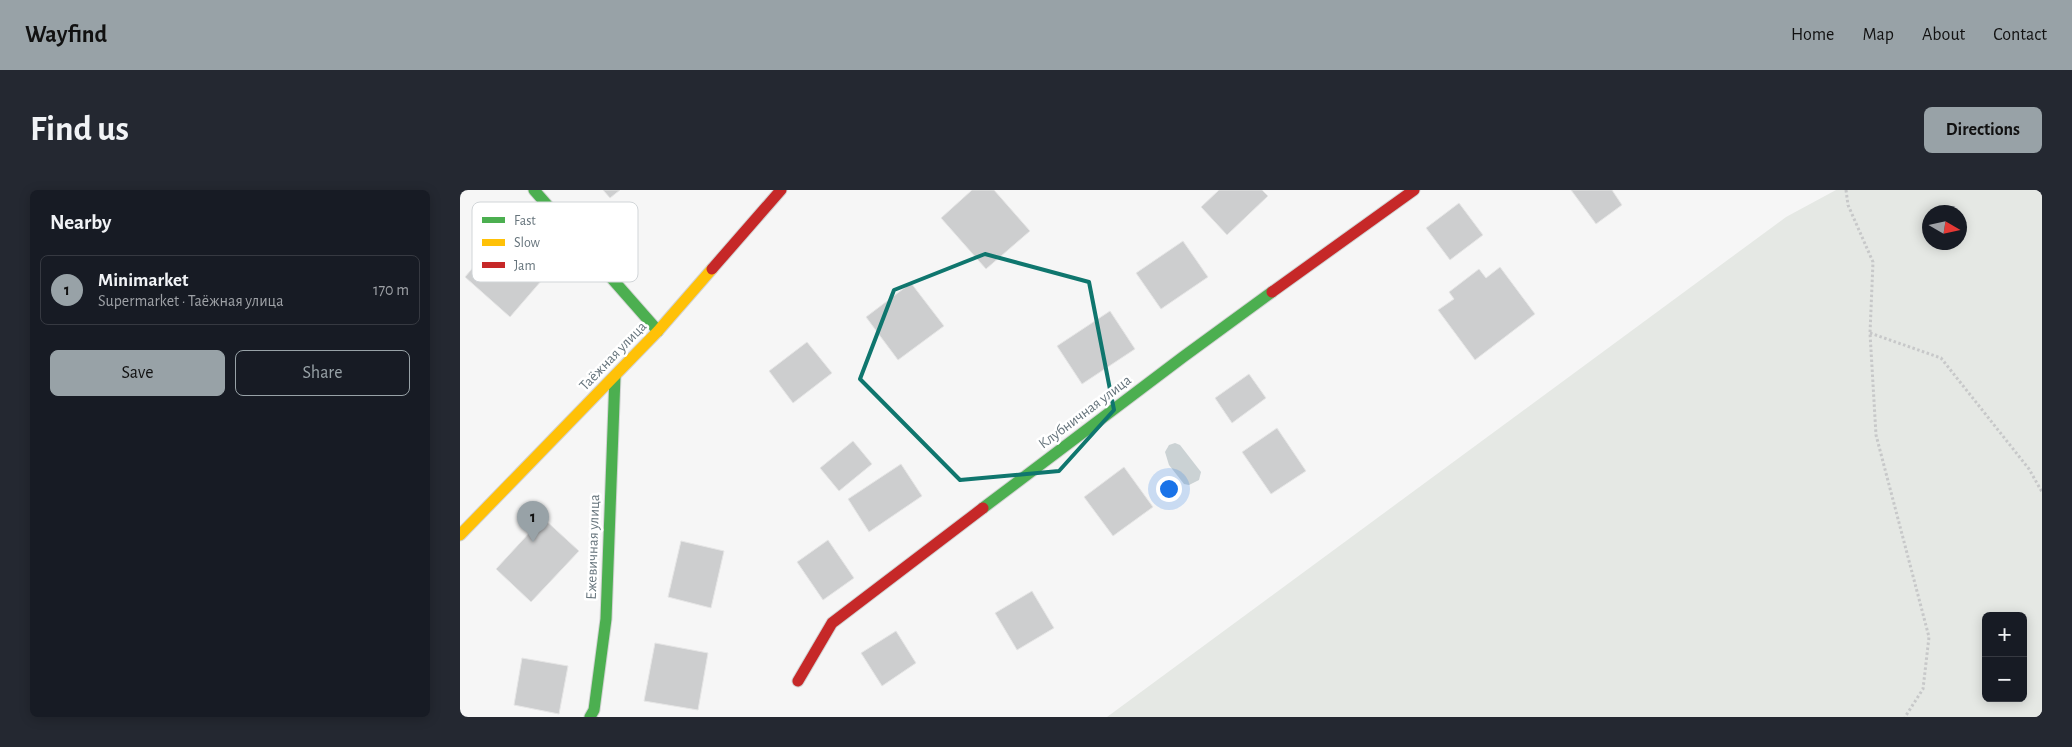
<!DOCTYPE html>
<meta charset="utf-8">
<style>
body{margin:0;font-family:"Alegreya Sans",sans-serif;background:#242831;color:#f1f3f6}
.controls{position:absolute;right:15px;bottom:15px;display:grid;overflow:hidden;border-radius:8px;box-shadow:0 2px 12px #0003}
.controls button{width:45px;height:45px;display:grid;place-items:center;padding:0;border:0;border-bottom:1px solid #363941;background:#171b24;color:#f1f3f6;font:25px sans-serif}
.compass{position:absolute;left:1462px;top:15px;width:45px;height:45px;border-radius:50%;background:#171b24;box-shadow:0 2px 12px #0003;rotate:99deg}
.you{position:absolute;left:708px;top:298px;width:18px;height:18px;margin:-12px;border:4px solid #fff;border-radius:50%;background:#1a73e8;box-shadow:0 0 0 8px #1a73e833}
.badge{display:grid;place-items:center;width:32px;height:32px;border-radius:50%;background:#98a2a7;color:#111;font-size:16px;font-weight:700}
.pin{position:absolute;translate:-50% -41px;filter:drop-shadow(0 1px 2px #0008)}
.pin::after{content:'';position:absolute;top:26px;width:18px;height:15px;background:inherit;clip-path:polygon(0 0,100% 0,50% 100%)}
.list{margin:0;padding:0;list-style:none}
h2{display:flex;justify-content:space-between;align-items:center;height:65px;margin:0;padding:0 20px;font-size:21px}
h2 small{font-size:16px;font-weight:400;color:#9ea1a6}
.list li{display:grid;grid-template-columns:32px 1fr auto;gap:15px;align-items:center;box-sizing:border-box;height:70px;margin:0 10px 10px;padding:0 10px;border:1px solid #363941;border-radius:8px}
.list b{display:block;font-size:19px;white-space:nowrap}
.list p{margin:0;font-size:16px;white-space:nowrap;color:#9ea1a6}
.list em{font-size:16px;font-style:normal;color:#9ea1a6}
.actions{display:flex;gap:10px;padding:15px 20px}
.actions a{flex:1;padding:11px 0;border:1px solid #98a2a7;border-radius:8px;text-align:center;font-size:18px;color:#98a2a7}
.actions .main{background:#98a2a7;color:#111}
.map{position:relative;flex:none;width:1582px;height:527px;overflow:hidden;border-radius:8px}
header{display:flex;align-items:center;gap:30px;box-sizing:border-box;height:70px;padding:0 25px;background:#98a2a7;color:#111}
header strong{font-size:24px}
nav{display:flex;gap:28px;margin-inline-start:auto;font-size:18px}
.intro{display:flex;align-items:center;justify-content:space-between;box-sizing:border-box;height:120px;padding:0 30px}
h1{margin:0;font-size:35px}
.button{padding:12px 22px;border-radius:8px;background:#98a2a7;color:#111;font-size:18px;font-weight:700}
main{display:flex;gap:30px;padding:0 30px}
aside{flex:1;background:#171b24;border-radius:8px;box-shadow:0 2px 12px #0003}
.map>svg:first-child{display:block}
.green{fill:#e5e8e4;fill-rule:evenodd}
.water{fill:#cbd2d4}
.building{fill:#cdcecf;stroke:#e6e6e6}
.lines{fill:none;stroke-linecap:round;stroke-linejoin:round}
.fast-casing{stroke:#d2d3d3;stroke-width:13}
.slow-casing{stroke:#d2d3d3;stroke-width:13}
.jam-casing{stroke:#d2d3d3;stroke-width:13}
.path{stroke:#c7c8c9;stroke-width:3;stroke-dasharray:2.5 2.5;stroke-linecap:butt}
.fast{stroke:#4caf50;stroke-width:11}
.slow{stroke:#ffc107;stroke-width:11}
.jam{stroke:#c62828;stroke-width:11}
.marked{fill:none;stroke:#0f766e;stroke-width:4;stroke-linejoin:round}
.labels{text-anchor:middle;dominant-baseline:central;stroke-width:5;stroke-linejoin:round;paint-order:stroke}
.street-label{font-size:15px;fill:#66747c;stroke:#fff}
.key{fill:#fff;stroke:#d1d5d8;stroke-width:1}
.key-label{font-size:14px;fill:#66747c}
</style>
<header>
<strong>Wayfind</strong>
<nav><a>Home</a><a>Map</a><a>About</a><a>Contact</a></nav>
</header>
<div class="intro"><h1>Find us</h1><a class="button">Directions</a></div>
<main>
<aside>
<h2>Nearby<small></small></h2>
<ul class="list">
<li><span class="badge">1</span><div><b>Minimarket</b><p>Supermarket · Таёжная улица</p></div><em>170 m</em></li>
</ul>
<div class="actions"><a class="main">Save</a><a>Share</a></div>
</aside>
<div class="map">
<svg width="1582" height="527" viewBox="0 0 1582 527">
<rect width="100%" height="100%" fill="#f6f6f6"/>
<path class="green" d="M1376,0H1582V527H647L1326,27ZM1470,22H1500V52H1470ZM1526,426H1563V508H1526Z"/>
<polygon class="water" points="715,253 720,255 741,282 739,290 729,295 724,294 709,275 705,262 709,255"/>
<g class="building">
<polygon points="143,0 160,0 150,8"/>
<polygon points="512,0 534,0 570,41 526,79 481,28"/>
<polygon points="759,0 802,0 808,6 767,45 741,17"/>
<polygon points="1111,0 1152,0 1162,15 1136,34"/>
<polygon points="999,13 1023,45 990,70 966,38"/>
<polygon points="37,49 82,90 50,127 5,87"/>
<polygon points="723,51 748,87 701,119 676,83"/>
<polygon points="1040,77 1075,124 1015,170 978,120 994,109 989,102 1019,79 1026,88"/>
<polygon points="451,93 484,136 438,170 406,127"/>
<polygon points="650,121 675,159 622,194 597,156"/>
<polygon points="347,152 372,183 333,213 309,181"/>
<polygon points="789,184 806,208 772,233 755,208"/>
<polygon points="817,238 846,281 811,304 782,262"/>
<polygon points="393,251 412,274 379,301 360,278"/>
<polygon points="441,274 462,306 409,342 388,309"/>
<polygon points="664,277 693,317 653,346 624,307"/>
<polygon points="83,328 119,361 71,412 36,379"/>
<polygon points="368,350 394,388 363,410 337,372"/>
<polygon points="221,351 264,361 251,418 208,407"/>
<polygon points="572,401 594,438 557,460 535,423"/>
<polygon points="436,441 456,473 422,496 401,463"/>
<polygon points="195,453 248,463 238,520 184,511"/>
<polygon points="62,468 108,476 99,524 54,515"/>
</g>
<g class="lines">
<defs>
<g id="fast">
<polyline points="74,0 198,141"/>
<polyline points="523,318 723,167 812,102"/>
<polyline points="130,527 134,520 146,429 155,186"/>
</g>
<polyline id="slow" points="0,345 198,141 252,79"/>
<g id="jam">
<polyline points="252,79 321,0"/>
<polyline points="812,102 954,0"/>
<polyline points="338,491 372,433 523,318"/>
</g>
</defs>
<use href="#fast" class="fast-casing"/>
<use href="#slow" class="slow-casing"/>
<use href="#jam" class="jam-casing"/>
<g class="path">
<polyline points="1386,0 1388,15 1413,72 1410,143 1416,245 1469,447 1463,499 1445,527"/>
<polyline points="1410,143 1481,168 1569,279 1582,302"/>
</g>
<use href="#fast" class="fast"/>
<use href="#slow" class="slow"/>
<use href="#jam" class="jam"/>
</g>
<path class="marked" d="M525,64L629,92L654,220L599,281L500,290L400,189L434,100Z"/>
<g class="labels">
<g class="street-label">
<text transform="translate(153 166) rotate(-46)">Таёжная улица</text>
<text transform="translate(625 222) rotate(-37)">Клубничная улица</text>
<text transform="translate(133 357) rotate(-88)">Ежевичная улица</text>
</g>
</g>
<rect x="12" y="12" width="166" height="80" rx="8" class="key"/>
<rect x="22" y="27" width="23" height="6" fill="#4caf50"/>
<rect x="22" y="49" width="23" height="7" fill="#ffc107"/>
<rect x="22" y="72" width="23" height="6" fill="#c62828"/>
<g class="key-label">
<text x="54" y="35">Fast</text>
<text x="54" y="57">Slow</text>
<text x="54" y="80">Jam</text>
</g>
</svg>
<div class="controls">
<button>+</button>
<button>−</button>
</div>
<svg class="compass" viewBox="-18 -18 36 36"><path d="M0-13l5 13h-10z" fill="#e53935"/><path d="M0 13l5-13h-10z" fill="#9ea1a6"/></svg>
<div class="you"></div>
<div class="pin badge" style="left:73px;top:352px">1</div>
</div>
</main>
